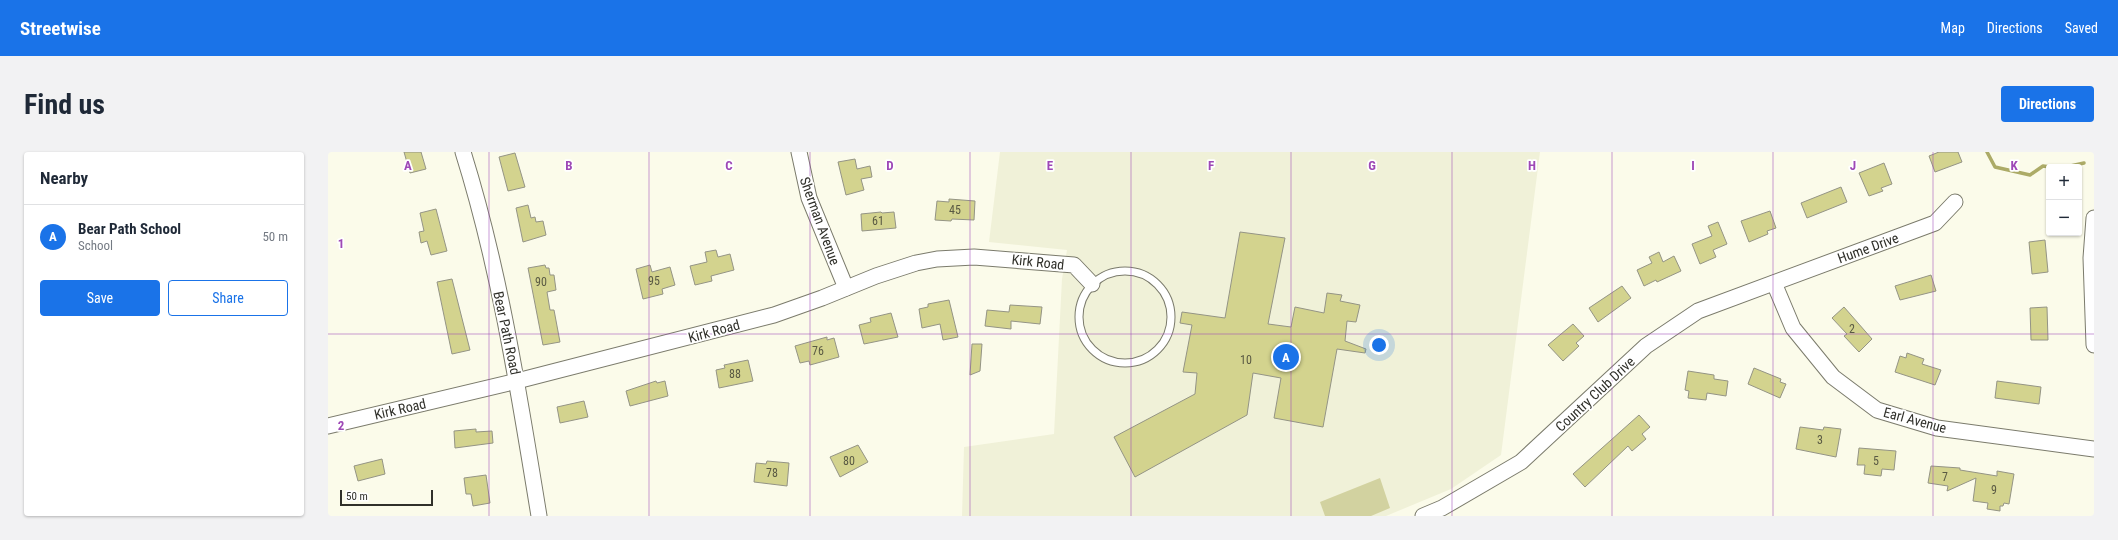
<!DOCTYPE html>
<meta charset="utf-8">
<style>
body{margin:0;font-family:"Roboto Condensed",sans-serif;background:#f2f2f3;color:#1f2937}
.controls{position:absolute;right:12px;top:12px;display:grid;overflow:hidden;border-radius:4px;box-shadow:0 1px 3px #0004}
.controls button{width:36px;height:36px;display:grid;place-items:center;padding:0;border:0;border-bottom:1px solid #e0e1e3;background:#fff;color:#1f2937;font:20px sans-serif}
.scale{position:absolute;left:12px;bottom:10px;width:93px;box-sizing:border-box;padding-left:4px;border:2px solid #30302a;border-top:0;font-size:11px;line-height:14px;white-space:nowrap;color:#30302a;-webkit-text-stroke:3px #fff;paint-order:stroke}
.you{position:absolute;left:1051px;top:193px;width:14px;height:14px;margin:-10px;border:3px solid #fff;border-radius:50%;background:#1a73e8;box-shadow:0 0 0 6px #1a73e833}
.badge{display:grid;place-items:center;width:26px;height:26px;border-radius:50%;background:#1a73e8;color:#fff;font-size:13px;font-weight:700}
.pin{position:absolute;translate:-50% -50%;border:2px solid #fff;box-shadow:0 1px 4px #0006}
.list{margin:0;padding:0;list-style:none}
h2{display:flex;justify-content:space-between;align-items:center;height:52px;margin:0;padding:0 16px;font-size:17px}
h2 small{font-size:13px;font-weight:400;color:#747a83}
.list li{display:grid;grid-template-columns:26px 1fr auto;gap:12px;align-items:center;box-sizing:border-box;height:64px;padding:0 16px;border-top:1px solid #e0e1e3}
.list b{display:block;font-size:15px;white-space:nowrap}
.list p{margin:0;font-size:13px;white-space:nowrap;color:#747a83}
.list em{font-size:13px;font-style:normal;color:#747a83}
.actions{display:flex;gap:8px;padding:12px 16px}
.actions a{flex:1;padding:9px 0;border:1px solid #1a73e8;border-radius:4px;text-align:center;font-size:14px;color:#1a73e8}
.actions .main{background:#1a73e8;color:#fff}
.map{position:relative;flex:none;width:1766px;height:364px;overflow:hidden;border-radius:4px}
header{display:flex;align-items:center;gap:24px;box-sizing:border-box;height:56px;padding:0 20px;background:#1a73e8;color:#fff}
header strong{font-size:19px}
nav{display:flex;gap:22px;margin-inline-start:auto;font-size:14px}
.intro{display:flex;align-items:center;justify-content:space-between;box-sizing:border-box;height:96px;padding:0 24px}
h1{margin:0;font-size:28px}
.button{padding:10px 18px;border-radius:4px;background:#1a73e8;color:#fff;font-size:14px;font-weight:700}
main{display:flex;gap:24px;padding:0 24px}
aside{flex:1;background:#fff;border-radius:4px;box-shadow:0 1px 3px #0004}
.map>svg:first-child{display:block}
.built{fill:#f0f1d8}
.green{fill:#d2d2a0}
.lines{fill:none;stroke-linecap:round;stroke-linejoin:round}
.stream{stroke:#acab67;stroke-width:3.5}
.building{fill:#d3d38e;stroke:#949485}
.service-casing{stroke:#7b7b6c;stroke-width:9}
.minor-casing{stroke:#7b7b6c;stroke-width:17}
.service{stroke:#fff;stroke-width:7}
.minor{stroke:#fff;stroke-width:15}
.grid{fill:none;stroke:#9e48b6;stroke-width:1;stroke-opacity:0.55}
.labels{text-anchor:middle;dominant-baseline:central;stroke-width:3.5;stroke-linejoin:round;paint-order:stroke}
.number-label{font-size:12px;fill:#595943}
.street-label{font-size:14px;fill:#30302a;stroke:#fff}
.grid-label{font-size:13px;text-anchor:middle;font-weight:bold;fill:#9e48b6;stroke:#fff;stroke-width:3.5;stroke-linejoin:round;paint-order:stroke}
</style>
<header>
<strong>Streetwise</strong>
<nav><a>Map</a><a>Directions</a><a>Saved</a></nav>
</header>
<div class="intro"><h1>Find us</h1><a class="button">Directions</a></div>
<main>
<aside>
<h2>Nearby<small></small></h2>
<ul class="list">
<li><span class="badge">A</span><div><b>Bear Path School</b><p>School</p></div><em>50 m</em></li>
</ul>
<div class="actions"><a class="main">Save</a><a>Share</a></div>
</aside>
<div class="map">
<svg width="1766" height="364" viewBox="0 0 1766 364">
<rect width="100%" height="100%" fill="#fbfbea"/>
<polygon class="built" points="672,0 1212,0 1173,303 1123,337 1058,364 634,364 636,295 726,282 734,127 739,98 661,90"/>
<polygon class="green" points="1052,326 1062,356 1043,364 997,364 992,350"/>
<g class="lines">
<g class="stream">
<polyline points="1659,0 1667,15 1702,23 1715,14 1722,15"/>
<polyline points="1738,15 1756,11"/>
</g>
</g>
<g class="building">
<polygon points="76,0 93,0 98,17 82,21"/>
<polygon points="1611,0 1630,0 1634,10 1607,20 1601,4"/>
<polygon points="187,1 197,35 180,39 171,5"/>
<polygon points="527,7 529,17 542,14 544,25 533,27 536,38 518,43 510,10"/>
<polygon points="1556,11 1564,32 1553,36 1555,39 1541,44 1531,21"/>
<polygon points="1513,35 1519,50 1479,66 1473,51"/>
<polygon points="621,47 647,49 646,68 624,67 623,69 607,68 609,49 621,50"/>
<polygon points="200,53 203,66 207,65 208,70 215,69 218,83 195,90 188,56"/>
<polygon points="108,57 119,99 103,103 99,89 93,91 91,80 96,79 92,61"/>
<polygon points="1442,59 1448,76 1439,79 1440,82 1421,90 1413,69"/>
<polygon points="553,60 554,61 566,60 568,76 534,79 533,62"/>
<polygon points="1390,70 1399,92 1385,98 1388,105 1372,112 1364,92 1384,84 1380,74"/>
<polygon points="912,80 957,86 940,172 963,175 967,155 996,161 999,141 1014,143 1012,149 1032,153 1028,170 1019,169 1017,189 1038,197 1037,201 1009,197 995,275 946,266 953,226 925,221 919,263 807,325 786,285 867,242 869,221 855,220 864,173 852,171 854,160 897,166"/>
<polygon points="1717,88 1720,120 1704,122 1701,90"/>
<polygon points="388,98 390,105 402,102 406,118 383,124 384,129 367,133 362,114 379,110 377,100"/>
<polygon points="1331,100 1335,110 1346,104 1353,119 1329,130 1328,128 1316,134 1309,118 1324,111 1321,105"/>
<polygon points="217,113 218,116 221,116 222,123 226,123 228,138 219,140 222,158 226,158 232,190 215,193 200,116"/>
<polygon points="322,113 324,120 342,115 347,133 334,137 335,142 315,147 308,117"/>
<polygon points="1603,123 1608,139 1572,148 1567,134"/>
<polygon points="124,127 142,198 124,202 109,130"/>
<polygon points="1294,134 1303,146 1270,170 1261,156"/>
<polygon points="621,148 630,185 615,188 612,172 594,176 591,157 600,155 600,152"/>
<polygon points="682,153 714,155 712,172 683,169 683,177 657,174 659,158 681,160"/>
<polygon points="1516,155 1544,187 1531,200 1516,184 1519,182 1504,166"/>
<polygon points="1719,155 1720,188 1703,188 1702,156"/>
<polygon points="563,161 570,185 536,192 531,173 543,170 542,166"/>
<polygon points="1245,172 1256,184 1248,191 1251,194 1235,209 1220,193"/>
<polygon points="499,185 499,188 506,186 511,205 482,213 481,209 472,211 467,194"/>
<polygon points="644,192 654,192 652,219 642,223"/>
<polygon points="1579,201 1596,207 1594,212 1613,218 1607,233 1567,220 1572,204 1578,206"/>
<polygon points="420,208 425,229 391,236 388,218 397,216 396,213"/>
<polygon points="1426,216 1453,227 1452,230 1458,232 1452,246 1420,232"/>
<polygon points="1360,219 1386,223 1386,227 1400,229 1398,244 1379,241 1378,248 1360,246 1361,239 1357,238"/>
<polygon points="328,229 329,231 337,229 340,244 302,254 298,239"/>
<polygon points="1669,229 1713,235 1711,252 1667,246"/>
<polygon points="256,249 260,265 232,271 229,255"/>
<polygon points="1311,263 1322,275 1314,282 1318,287 1304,299 1300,294 1257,335 1245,322"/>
<polygon points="1472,275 1495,278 1496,275 1513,277 1508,305 1468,297"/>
<polygon points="148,277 148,280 164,279 165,291 127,296 126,279"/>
<polygon points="530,293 540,310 512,325 502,305"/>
<polygon points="1531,296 1568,299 1566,318 1554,317 1553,324 1536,322 1537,313 1529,313"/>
<polygon points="54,307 57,322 30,329 26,314"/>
<polygon points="439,309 461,311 459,334 426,330 428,311 438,312"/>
<polygon points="1603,314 1632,316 1632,318 1669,324 1669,319 1686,322 1681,352 1676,351 1675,354 1672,354 1672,359 1659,357 1660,351 1645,349 1648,326 1619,339 1620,334 1600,331"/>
<polygon points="158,323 162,351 145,354 143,342 138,342 136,326"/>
</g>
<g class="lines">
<defs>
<circle id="service" cx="797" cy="165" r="46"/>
<g id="minor">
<path d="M135,0C172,118 191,242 211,364"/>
<polyline points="471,0 481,46 518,136"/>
<polyline points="1766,66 1763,106 1766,193"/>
<polyline points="1446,131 1465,176 1505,225 1549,258 1609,276 1766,297"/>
<polyline points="0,274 189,229 446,163 494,146 548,124 588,111 609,107 646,105 746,113 764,132"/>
<polyline points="1095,364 1114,356 1193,310 1318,194 1370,159 1607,71 1627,50"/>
</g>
</defs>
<use href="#service" class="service-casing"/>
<use href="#minor" class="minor-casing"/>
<use href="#service" class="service"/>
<use href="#minor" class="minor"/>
</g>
<path class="grid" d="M161,0V364M321,0V364M482,0V364M642,0V364M803,0V364M963,0V364M1124,0V364M1284,0V364M1445,0V364M1605,0V364M0,182H1766"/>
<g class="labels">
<g class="number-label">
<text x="627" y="58">45</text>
<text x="550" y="69">61</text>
<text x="326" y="129">95</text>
<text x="213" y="130">90</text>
<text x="1524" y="177">2</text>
<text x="490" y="199">76</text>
<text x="918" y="208">10</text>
<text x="407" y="222">88</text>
<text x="1492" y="288">3</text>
<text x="521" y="309">80</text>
<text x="1548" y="309">5</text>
<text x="444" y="321">78</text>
<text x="1617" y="325">7</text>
<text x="1666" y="338">9</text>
</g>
<g class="street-label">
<text transform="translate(492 69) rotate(70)">Sherman Avenue</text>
<text transform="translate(1540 96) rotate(-20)">Hume Drive</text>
<text transform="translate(710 110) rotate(6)">Kirk Road</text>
<text transform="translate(386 179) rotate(-15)">Kirk Road</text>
<text transform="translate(179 181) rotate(78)">Bear Path Road</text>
<text transform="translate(1267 242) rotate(-43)">Country Club Drive</text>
<text transform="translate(72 257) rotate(-13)">Kirk Road</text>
<text transform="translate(1587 268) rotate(15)">Earl Avenue</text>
</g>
</g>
<g class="grid-label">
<text x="80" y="18">A</text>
<text x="241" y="18">B</text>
<text x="401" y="18">C</text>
<text x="562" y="18">D</text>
<text x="722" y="18">E</text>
<text x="883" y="18">F</text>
<text x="1044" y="18">G</text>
<text x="1204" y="18">H</text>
<text x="1365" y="18">I</text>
<text x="1525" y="18">J</text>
<text x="1686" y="18">K</text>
<text x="13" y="96">1</text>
<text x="13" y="278">2</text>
</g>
</svg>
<div class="controls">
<button>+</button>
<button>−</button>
</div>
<div class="scale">50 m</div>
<div class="you"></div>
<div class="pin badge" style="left:958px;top:205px">A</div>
</div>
</main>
